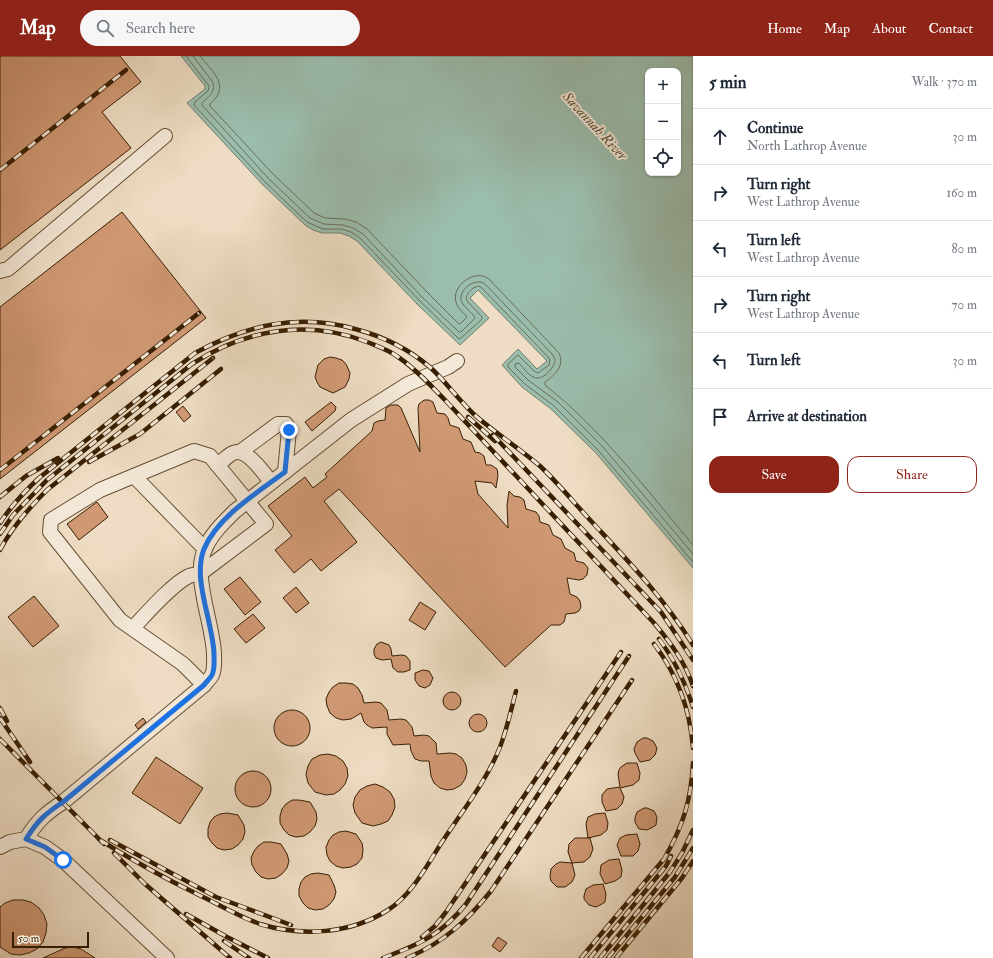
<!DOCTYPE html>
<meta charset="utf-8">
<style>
body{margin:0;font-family:"IM FELL Double Pica",serif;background:#f6f6f7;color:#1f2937}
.controls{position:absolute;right:12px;top:12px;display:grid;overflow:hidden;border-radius:8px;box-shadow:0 1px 3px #0004}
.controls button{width:36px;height:36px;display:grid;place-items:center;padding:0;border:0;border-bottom:1px solid #e0e1e3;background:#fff;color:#1f2937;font:20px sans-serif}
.scale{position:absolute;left:12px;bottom:10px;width:77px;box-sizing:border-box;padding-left:4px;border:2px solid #391f02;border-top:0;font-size:11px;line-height:14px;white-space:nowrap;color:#391f02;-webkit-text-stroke:3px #f4e9d9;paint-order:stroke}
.stop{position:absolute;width:12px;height:12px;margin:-9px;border:3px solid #1a73e8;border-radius:50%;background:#fff}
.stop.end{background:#1a73e8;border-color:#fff;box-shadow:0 1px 4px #0008}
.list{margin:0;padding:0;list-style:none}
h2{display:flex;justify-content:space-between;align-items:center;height:52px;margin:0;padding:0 16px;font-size:17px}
h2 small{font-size:13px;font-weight:400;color:#747a83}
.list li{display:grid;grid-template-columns:26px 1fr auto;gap:12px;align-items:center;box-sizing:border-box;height:56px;padding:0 16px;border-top:1px solid #e0e1e3}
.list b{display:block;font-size:15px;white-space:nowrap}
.list p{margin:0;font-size:13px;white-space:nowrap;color:#747a83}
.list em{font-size:13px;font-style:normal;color:#747a83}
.actions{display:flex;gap:8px;padding:12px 16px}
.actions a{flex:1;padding:9px 0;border:1px solid #8f2418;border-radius:12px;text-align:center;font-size:14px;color:#8f2418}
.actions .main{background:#8f2418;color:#fff}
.icon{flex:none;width:22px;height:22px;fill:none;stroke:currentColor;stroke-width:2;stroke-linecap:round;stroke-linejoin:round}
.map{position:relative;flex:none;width:693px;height:902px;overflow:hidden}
header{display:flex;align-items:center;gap:24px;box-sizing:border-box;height:56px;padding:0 20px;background:#8f2418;color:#fff}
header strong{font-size:19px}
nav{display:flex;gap:22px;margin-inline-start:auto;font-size:14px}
.search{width:280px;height:36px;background:#f6f6f7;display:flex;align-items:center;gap:10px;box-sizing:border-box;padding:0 14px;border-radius:22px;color:#747a83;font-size:15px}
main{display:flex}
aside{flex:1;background:#fff}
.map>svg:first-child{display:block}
.water{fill:#9bbdad;stroke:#747e69;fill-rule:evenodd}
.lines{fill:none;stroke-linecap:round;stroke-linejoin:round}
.shore{stroke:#6a6e58;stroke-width:1}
.building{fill:#d09974;stroke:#391f02}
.minor-casing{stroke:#664e32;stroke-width:16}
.minor{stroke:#f4e9d9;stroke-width:14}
.rail-casing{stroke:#391f02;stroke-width:4.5}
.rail{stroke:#f4e9d9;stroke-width:3;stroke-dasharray:9;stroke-linecap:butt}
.route{stroke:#1a73e8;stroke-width:5}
.labels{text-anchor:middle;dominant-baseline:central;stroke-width:4;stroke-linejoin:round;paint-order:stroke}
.water-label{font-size:14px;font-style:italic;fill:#564e35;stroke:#f4e9d9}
</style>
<header>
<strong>Map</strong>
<div class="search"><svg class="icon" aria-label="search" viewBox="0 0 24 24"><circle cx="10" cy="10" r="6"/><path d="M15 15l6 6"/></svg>Search here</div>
<nav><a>Home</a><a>Map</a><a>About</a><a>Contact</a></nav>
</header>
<main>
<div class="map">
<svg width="693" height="902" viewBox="0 0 693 902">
<rect width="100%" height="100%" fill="#eeddc4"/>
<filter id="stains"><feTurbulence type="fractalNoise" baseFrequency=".005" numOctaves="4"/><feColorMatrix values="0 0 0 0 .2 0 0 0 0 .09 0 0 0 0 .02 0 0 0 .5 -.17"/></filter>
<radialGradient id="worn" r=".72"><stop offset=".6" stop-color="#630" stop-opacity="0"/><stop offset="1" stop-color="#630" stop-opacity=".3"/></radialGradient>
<path class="water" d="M181,0H693V512L596,397L551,353L522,331L502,309L518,293L537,313L547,305L478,234L470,242L489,262L460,289L417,248L357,185L349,180L340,177H322L313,174L305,169L262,128L187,47L205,33V30ZM648,15H678V117H648Z"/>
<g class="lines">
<g class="shore">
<path d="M186,0L209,30L208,35L195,46L194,49L265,126L307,166L323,173H342L351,176L360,182L420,245L459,283L461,282L482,263V261L467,245C464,239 472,231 479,230L482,232L549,302L550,304L549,309L538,317L534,315L518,299L508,308V311L525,328L554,350L599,395L693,506"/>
<path d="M193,0L212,25C217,35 209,40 202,47V49L268,122L310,162L324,168L343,169L353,172L363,178L423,242L459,276H461L475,262C472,256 463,251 461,244C459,233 476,221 485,228L552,298L555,303C555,312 542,326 533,321C527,318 523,311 519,307L515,308V311L528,324L558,346L603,391L693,498"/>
<path d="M200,0C213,16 231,30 210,48V50L273,118L314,157L325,162L345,163L356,166L367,173L428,237L459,268L461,267L467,261C463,256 457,252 456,246C451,230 475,212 489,223L559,297C565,310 555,319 545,326V329C602,374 646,433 693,489"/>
</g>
</g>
<g class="building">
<polygon points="0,0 120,0 141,26 102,56 131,92 0,194"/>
<polygon points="122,156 206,262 0,423 0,251"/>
<polygon points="330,301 336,302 342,304 346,308 350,317 349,323 345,331 333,337 320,331 317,326 315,321 318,309 324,303"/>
<polygon points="424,344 429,344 433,346 437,357 445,358 448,362 450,369 459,372 463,383 471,386 475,396 480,397 484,400 486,409 491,409 497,413 498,419 496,432 492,427 475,425 478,438 508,472 507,449 509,435 514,440 520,441 524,444 526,453 536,456 539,460 540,466 549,469 553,479 561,483 565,492 574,497 576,505 584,507 588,512 587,519 583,523 579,524 567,522 570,538 577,541 580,545 581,551 579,555 575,557 566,558 564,566 560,569 551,569 505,611 339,433 324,445 357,486 321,515 311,503 294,517 275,494 292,480 268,450 305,421 313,432 327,421 325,418 372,375 374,367 378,365 385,364 386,352 391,349 398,349 401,352 420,396 418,352 419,348"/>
<polygon points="331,346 336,351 335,355 312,375 305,366"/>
<polygon points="183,350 191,360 184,366 176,356"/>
<polygon points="97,446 108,461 79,484 67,468"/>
<polygon points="240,521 261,546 245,559 224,533"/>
<polygon points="296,531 309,547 296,557 283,542"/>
<polygon points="34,540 59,570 33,591 8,561"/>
<polygon points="420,546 436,556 425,574 409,564"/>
<polygon points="253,558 265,572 246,587 234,573"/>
<polygon points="381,586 389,589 391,593 392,600 402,599 406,600 410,605 410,614 404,616 398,616 393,612 391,603 382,604 376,602 374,598 374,593 377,588"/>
<polygon points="423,614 429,615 433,622 430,629 425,632 419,630 415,624 415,617"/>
<polygon points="339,627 346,627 353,628 358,632 362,639 364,647 376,646 381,647 387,654 389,664 401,663 406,664 412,671 414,680 424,679 429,680 436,687 437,698 450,697 456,698 462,702 466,709 467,716 465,723 461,729 454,733 447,734 440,732 434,727 431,720 429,705 421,705 415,703 411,695 410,688 393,689 387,678 387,671 372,672 367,669 364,666 361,657 351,663 343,664 336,662 330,657 327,650 326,643 329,636 333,631"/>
<circle cx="452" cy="645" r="9"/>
<circle cx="292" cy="672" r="18"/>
<circle cx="478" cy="667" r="9"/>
<polygon points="143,662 146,666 138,673 135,669"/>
<polygon points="643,682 647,682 653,685 657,692 656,696 655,699 650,704 640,706 635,697 634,693 637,686"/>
<polygon points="328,698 336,700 343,705 347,712 348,720 345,728 340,734 334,738 326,739 315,736 308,727 306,718 308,710 312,703 320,699"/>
<polygon points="156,701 203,732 180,768 132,737"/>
<polygon points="627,707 637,707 640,717 639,724 633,729 620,732 624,741 622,748 617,753 606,755 602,746 602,739 607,733 620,731 618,718 619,714 621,711"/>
<circle cx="253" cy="733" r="18"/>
<polygon points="375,728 383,731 390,736 394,743 395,751 392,759 388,765 381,768 373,770 362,767 355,757 353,749 355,741 360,734 367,730"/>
<polygon points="292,744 299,744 310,746 316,756 317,763 315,770 310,776 304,780 296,781 289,779 284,774 280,767 280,760 282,753 286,748"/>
<polygon points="644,752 647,752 654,755 657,761 656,769 653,771 647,774 639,773 635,766 635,762 637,756"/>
<polygon points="227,757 238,759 244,769 245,776 243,783 238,789 232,793 224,794 217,792 212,787 208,781 208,773 210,766 214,761 220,758"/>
<polygon points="605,757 608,767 607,774 601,779 588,782 590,782 593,793 590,801 584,806 572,807 568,796 569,788 575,782 588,782 586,768 588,761 595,758"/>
<polygon points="346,775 356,778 362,787 363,794 362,802 357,808 351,811 343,812 336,810 330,805 327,799 326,791 329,784 333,779 339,776"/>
<polygon points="637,778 640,788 638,795 633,800 621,800 617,789 620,782 626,779"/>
<polygon points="264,786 271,786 281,788 287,798 289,805 287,812 282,818 276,822 268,823 261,821 256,816 252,809 251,802 254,795 258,790"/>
<polygon points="619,803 622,814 621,821 615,825 605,828 600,818 601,809 609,804"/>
<polygon points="560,806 572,807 575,819 572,826 565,831 557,831 551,825 550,821 551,813 556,808"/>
<polygon points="318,817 329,819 334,829 336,836 334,843 329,849 323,853 315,854 308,852 303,847 299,840 299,833 301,826 305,821 311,818"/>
<polygon points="603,828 606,838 605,846 602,848 596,851 589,849 584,843 584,840 586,833 593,829"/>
<polygon points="13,844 23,844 31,846 39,852 44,859 47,868 46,877 43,886 37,893 29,897 20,899 11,898 0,891 0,851 5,847"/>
<polygon points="498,881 507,887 500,896 492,890"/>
<polygon points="73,891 81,893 95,902 43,902 65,892"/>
</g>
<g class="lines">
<defs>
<g id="minor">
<polyline points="0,215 8,213 165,80"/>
<polyline points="240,396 278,368 286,368 289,374 285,416"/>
<path d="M217,409C222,406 227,400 233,397C246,391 264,417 271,426"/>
<polyline points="134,420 205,493"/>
<path d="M133,572C146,558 172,528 189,520C192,519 197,518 201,517L266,468L210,400L194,395L100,434L51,464L50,476L120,564L183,608L204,629"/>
<polyline points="26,783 45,791 63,804 167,902"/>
<path d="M0,791L10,786L26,783C38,764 45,758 63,746L204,629C206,626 210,623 212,619C215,613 214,605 214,598C213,567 192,521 205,493C211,478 224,466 235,455L351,364L408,328L448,311L457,305"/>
</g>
</defs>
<use href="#minor" class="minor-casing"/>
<use href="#minor" class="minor"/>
<defs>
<g id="rail">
<polyline points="0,114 126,14"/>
<polyline points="468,361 495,385"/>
<polyline points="493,379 661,556 693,604"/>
<polyline points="89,406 140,378 221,313"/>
<polyline points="0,414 199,257"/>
<polyline points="0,441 26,420 58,402"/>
<path d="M0,467C11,450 24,436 39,422L195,297C246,269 298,257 355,273C382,280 410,294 431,312C447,327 460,346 477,361C497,378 520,393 540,410C558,427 575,448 592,466C629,506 664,542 693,589"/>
<path d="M0,478L13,459L47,424L192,308C246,273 307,263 367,286C377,290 389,294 398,301C415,312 430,329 445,344L654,567C670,586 685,606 693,630"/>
<path d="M0,494C12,471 29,452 47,434L213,302"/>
<path d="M659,583C675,604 685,626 693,651"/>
<path d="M654,588C677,618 690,654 693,692"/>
<polyline points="0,652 7,665"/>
<polyline points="0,662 30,706"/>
<polyline points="0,683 104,788"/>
<path d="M100,784C132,804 164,822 197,838C218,848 238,860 260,868C302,881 351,878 388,854C413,838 428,807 444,783C463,754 487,724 500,691C507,673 511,654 516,635"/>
<polyline points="110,784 216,841 291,869"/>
<polyline points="114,797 145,828 230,902"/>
<polyline points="186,858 227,881 268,902"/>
<polyline points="422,881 435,870 446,856 621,596"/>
<polyline points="224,885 249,902"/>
<path d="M383,902C420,888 441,879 466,848L629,600"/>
<path d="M407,902C443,887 467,865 491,835L632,624"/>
<path d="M581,902L664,803C683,770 691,745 693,707"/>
<polyline points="590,902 666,810 671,800"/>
<polyline points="600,902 670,816 682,797 693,774"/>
<polyline points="608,902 675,821 693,792"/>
<polyline points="616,902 682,822 693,805"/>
</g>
</defs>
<use href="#rail" class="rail-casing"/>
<use href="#rail" class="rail"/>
</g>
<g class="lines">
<path class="route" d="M63,804L45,791L26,783C38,764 45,758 63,746L204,629C206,626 210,623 212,619C215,613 214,605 214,598C213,566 192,523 204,493C217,461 258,436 285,416L289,374"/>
</g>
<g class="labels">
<g class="water-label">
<text transform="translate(595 70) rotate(47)">Savannah River</text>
</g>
</g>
<rect width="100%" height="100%" filter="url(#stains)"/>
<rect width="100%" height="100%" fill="url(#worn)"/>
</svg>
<div class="controls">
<button>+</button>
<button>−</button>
<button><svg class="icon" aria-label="locate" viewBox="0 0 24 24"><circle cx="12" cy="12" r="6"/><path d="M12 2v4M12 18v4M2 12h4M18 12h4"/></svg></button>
</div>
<div class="scale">50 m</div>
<div class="stop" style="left:63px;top:804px"></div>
<div class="stop end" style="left:289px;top:374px"></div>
</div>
<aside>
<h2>5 min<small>Walk · 370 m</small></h2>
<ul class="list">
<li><svg class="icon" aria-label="ahead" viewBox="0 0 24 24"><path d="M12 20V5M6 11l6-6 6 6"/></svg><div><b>Continue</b><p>North Lathrop Avenue</p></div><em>30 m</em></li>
<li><svg class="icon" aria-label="right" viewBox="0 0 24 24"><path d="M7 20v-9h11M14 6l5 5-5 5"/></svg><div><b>Turn right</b><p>West Lathrop Avenue</p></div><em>160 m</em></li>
<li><svg class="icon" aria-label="left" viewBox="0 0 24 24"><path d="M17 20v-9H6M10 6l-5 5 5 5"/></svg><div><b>Turn left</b><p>West Lathrop Avenue</p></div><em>80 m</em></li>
<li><svg class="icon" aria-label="right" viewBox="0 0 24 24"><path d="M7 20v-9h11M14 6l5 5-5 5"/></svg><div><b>Turn right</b><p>West Lathrop Avenue</p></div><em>70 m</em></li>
<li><svg class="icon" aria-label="left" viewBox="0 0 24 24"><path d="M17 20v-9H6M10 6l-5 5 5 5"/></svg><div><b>Turn left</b></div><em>30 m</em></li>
<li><svg class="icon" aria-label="arrive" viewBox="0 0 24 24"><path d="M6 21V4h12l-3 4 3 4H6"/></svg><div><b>Arrive at destination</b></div></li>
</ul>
<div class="actions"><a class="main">Save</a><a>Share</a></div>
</aside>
</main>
